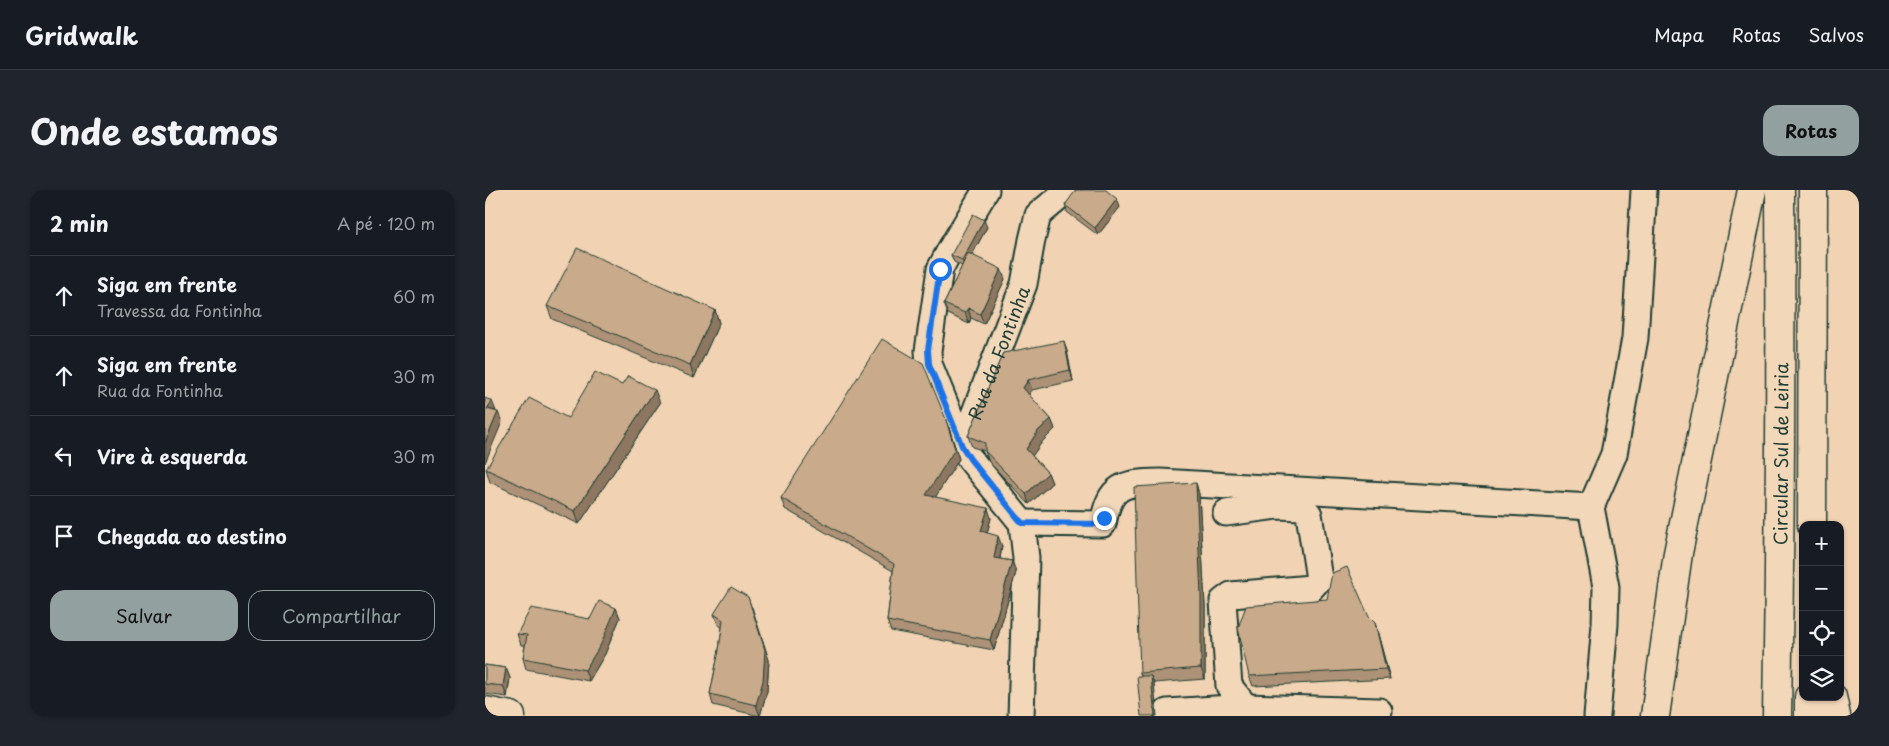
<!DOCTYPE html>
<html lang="pt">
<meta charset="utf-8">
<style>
body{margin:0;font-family:"Playpen Sans",sans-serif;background:#20242c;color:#f1f3f6}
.controls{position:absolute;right:15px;bottom:15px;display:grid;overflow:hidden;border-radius:10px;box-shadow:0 1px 4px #0004}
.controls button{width:45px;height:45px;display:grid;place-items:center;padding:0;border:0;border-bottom:1px solid #363941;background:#171b24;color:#f1f3f6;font:25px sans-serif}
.stop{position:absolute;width:15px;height:15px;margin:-11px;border:4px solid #1a73e8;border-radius:50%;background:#fff}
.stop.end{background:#1a73e8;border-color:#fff;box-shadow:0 1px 5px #0008}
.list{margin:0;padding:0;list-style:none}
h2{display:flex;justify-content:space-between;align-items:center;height:65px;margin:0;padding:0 20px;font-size:21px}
h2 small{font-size:16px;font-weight:400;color:#9ea1a6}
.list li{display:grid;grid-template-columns:32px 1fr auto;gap:15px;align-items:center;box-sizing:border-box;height:80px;padding:0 20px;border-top:1px solid #363941}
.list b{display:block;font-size:19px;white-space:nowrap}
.list p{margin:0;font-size:16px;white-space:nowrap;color:#9ea1a6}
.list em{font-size:16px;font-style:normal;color:#9ea1a6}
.actions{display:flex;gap:10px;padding:15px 20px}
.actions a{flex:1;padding:11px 0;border:1px solid #92a19f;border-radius:15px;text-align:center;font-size:18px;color:#92a19f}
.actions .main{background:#92a19f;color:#111}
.icon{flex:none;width:28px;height:28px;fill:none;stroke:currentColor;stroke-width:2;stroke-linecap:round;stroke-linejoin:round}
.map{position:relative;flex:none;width:1374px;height:526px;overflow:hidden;border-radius:15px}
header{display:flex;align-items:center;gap:30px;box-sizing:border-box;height:70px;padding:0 25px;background:#171b24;border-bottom:1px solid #363941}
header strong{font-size:24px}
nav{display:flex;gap:28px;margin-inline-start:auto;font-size:18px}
.intro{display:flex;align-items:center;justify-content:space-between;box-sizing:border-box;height:120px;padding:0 30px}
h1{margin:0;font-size:35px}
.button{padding:12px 22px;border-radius:15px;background:#92a19f;color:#111;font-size:18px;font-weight:700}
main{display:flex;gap:30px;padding:0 30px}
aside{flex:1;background:#171b24;border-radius:15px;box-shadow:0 1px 4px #0004}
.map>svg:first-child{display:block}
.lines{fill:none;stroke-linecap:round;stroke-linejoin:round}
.minor-casing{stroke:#1f3d34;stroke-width:29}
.major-casing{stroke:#1f3d34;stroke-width:31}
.highway-casing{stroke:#1f3d34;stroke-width:31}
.minor{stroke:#f2d7b9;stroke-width:25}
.major{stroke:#f2d7b9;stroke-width:28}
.highway{stroke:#f2d7b9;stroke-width:28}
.wall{fill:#ad9277;stroke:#1f3d34}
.shaded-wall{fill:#8d7761;stroke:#1f3d34}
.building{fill:#c9aa8a;stroke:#1f3d34}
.route{stroke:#1a73e8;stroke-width:6}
.labels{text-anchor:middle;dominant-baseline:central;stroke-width:5;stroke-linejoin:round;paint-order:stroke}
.street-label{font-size:18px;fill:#1f3d34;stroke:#f2d7b9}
</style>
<header>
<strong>Gridwalk</strong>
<nav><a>Mapa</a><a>Rotas</a><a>Salvos</a></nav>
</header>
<div class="intro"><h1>Onde estamos</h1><a class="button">Rotas</a></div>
<main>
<aside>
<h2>2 min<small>A pé · 120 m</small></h2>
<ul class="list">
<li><svg class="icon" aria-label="ahead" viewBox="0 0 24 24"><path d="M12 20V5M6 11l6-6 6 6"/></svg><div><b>Siga em frente</b><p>Travessa da Fontinha</p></div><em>60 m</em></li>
<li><svg class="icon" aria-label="ahead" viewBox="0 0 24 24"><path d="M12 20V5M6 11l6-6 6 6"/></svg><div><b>Siga em frente</b><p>Rua da Fontinha</p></div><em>30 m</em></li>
<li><svg class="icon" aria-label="left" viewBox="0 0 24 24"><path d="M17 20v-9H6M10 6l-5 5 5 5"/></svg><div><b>Vire à esquerda</b></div><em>30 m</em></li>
<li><svg class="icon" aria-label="arrive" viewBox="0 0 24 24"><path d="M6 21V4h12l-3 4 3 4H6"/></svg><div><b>Chegada ao destino</b></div></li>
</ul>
<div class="actions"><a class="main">Salvar</a><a>Compartilhar</a></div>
</aside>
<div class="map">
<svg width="1374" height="526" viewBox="0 0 1374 526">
<rect width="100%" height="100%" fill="#f1d3b3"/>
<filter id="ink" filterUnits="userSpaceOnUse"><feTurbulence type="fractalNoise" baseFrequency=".02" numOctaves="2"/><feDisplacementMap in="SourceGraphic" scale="10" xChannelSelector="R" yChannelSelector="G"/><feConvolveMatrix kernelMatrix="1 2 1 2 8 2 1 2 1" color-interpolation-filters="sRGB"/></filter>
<g filter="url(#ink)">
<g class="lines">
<defs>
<g id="minor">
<polyline points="477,256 444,174 443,161 455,79 465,60 501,0"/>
<polyline points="741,323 792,316 817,317 824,324 834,389 826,398 746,405 738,411 744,496 768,526"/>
<path d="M537,333L618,334C625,294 638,293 675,292L1106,317"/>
<polyline points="682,522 762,517 894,521"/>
<path id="s1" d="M536,526L541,368L537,333L485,269L477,256L539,94L547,50L553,25L583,0"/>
<polyline points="1112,526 1120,434 1121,397 1106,317 1129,264 1150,148 1159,0"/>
</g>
<polyline id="major" points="0,521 26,526"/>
<g id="highway">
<polyline points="1327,335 1328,0"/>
<polyline points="1347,507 1351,526"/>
<polyline points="1170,526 1193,363 1267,0"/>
<path id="s2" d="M1292,526C1295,351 1296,175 1295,0"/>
<polyline points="1324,526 1324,507"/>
</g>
</defs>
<use href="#minor" class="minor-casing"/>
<use href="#major" class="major-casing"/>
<use href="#highway" class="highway-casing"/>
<use href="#minor" class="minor"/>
<use href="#major" class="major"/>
<use href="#highway" class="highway"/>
</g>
<g class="wall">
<polygon points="580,15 635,17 613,45 582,22"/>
<polygon points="502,37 487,65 520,89 499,134 486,128 484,134 463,124 459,114 477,76 469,72 466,65"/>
<polygon points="62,116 230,120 234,133 209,188 67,129"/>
<polygon points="582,161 588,191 547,200 544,205 566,229 570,239 557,252 547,266 563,283 567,293 544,314 504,272 500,261 487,257 483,246 518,163"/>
<polygon points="175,213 94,334 5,292 1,279 83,228"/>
<polygon points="464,237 474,269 450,307 506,328 502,343 517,356 515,369 527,371 531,382 509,460 406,441 402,431 408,381 300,319 296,308"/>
<polygon points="711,293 714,304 720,416 720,489 669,493 656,486 655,483"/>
<polygon points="267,417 284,470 282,501 275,526 228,515 225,504 234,460 237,437 233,435 229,424"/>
<polygon points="131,418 135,428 120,464 104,491 41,479 38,468 40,455 36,455 32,444 105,429"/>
<polygon points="884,427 890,433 893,444 905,489 768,496 764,486"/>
<polygon points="0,475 21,478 25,488 22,507 0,504"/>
</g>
<g class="shaded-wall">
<polygon points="632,9 635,17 613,45 610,38"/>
<polygon points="499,30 502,37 480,78 477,70"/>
<polygon points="516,79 520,89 499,134 495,124"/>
<polygon points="483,118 486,128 484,134 480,123"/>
<polygon points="230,120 234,133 209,188 205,175"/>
<polygon points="579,151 582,161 588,191 585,180"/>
<polygon points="543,190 547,200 541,209 538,198"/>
<polygon points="170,200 175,213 94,334 90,321"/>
<polygon points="7,211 11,221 2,219"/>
<polygon points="13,222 17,232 0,273 0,253"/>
<polygon points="460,227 474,269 445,316 441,305"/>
<polygon points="566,229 570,239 557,252 545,269 541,259 553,241"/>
<polygon points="563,283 567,293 544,314 541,304"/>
<polygon points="711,293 714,304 720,416 720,489 716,478"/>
<polygon points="503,318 506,328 500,351 496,341"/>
<polygon points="513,346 517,356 513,378 509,368"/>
<polygon points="527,371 531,382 509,460 505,450"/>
<polygon points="263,407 284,470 282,501 275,526 271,515"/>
<polygon points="131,418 135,428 120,464 104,491 100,480"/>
<polygon points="890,433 893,444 905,489 901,479"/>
<polygon points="21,478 25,488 22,507 18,496"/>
<polygon points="666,486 669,493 672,526 670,526"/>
</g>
<g class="building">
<polygon points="591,0 621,0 632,9 610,38 580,15"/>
<polygon points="488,24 499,30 477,70 466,65"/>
<polygon points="92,58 230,120 205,175 62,116"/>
<polygon points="483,63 516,79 495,124 483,118 480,123 459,114"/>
<polygon points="397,149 438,173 460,227 470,259 441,305 503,318 496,341 513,346 509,368 527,371 505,450 402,431 409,374 296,308"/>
<polygon points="579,151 585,180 543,190 538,198 566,229 553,241 541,259 563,283 541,304 500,261 500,253 483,246 518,163"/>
<polygon points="110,182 137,195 143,186 170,200 90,321 1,279 44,208 83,228"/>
<polygon points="0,208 7,211 2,219 13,222 0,253"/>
<polygon points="711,293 716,406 716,478 655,483 649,297"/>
<polygon points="862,377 884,427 890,433 901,479 764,486 753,438 761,416 842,409 847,383"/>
<polygon points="246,397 263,407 280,460 278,491 271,515 225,504 234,460 238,430 229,424"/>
<polygon points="114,411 131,418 116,454 100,480 38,468 42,445 32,444 46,418 105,429"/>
<polygon points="0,475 21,478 18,496 0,494"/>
<polygon points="652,486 666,486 670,526 656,526"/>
</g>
</g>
<g class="lines" filter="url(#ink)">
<polyline class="route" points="455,79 443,160 444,174 477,256 485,269 537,333 618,334 619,328"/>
</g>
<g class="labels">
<g class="street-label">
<text stroke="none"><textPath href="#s1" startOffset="391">Rua da Fontinha</textPath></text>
<text stroke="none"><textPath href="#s2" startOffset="262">Circular Sul de Leiria</textPath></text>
</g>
</g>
</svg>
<div class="controls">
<button>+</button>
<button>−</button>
<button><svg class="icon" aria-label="locate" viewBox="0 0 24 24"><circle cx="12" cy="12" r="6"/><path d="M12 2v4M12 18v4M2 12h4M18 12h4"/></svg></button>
<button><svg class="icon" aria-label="layers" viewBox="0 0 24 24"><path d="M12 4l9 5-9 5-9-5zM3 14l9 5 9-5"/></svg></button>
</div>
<div class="stop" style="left:455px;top:79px"></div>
<div class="stop end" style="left:619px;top:328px"></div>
</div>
</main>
